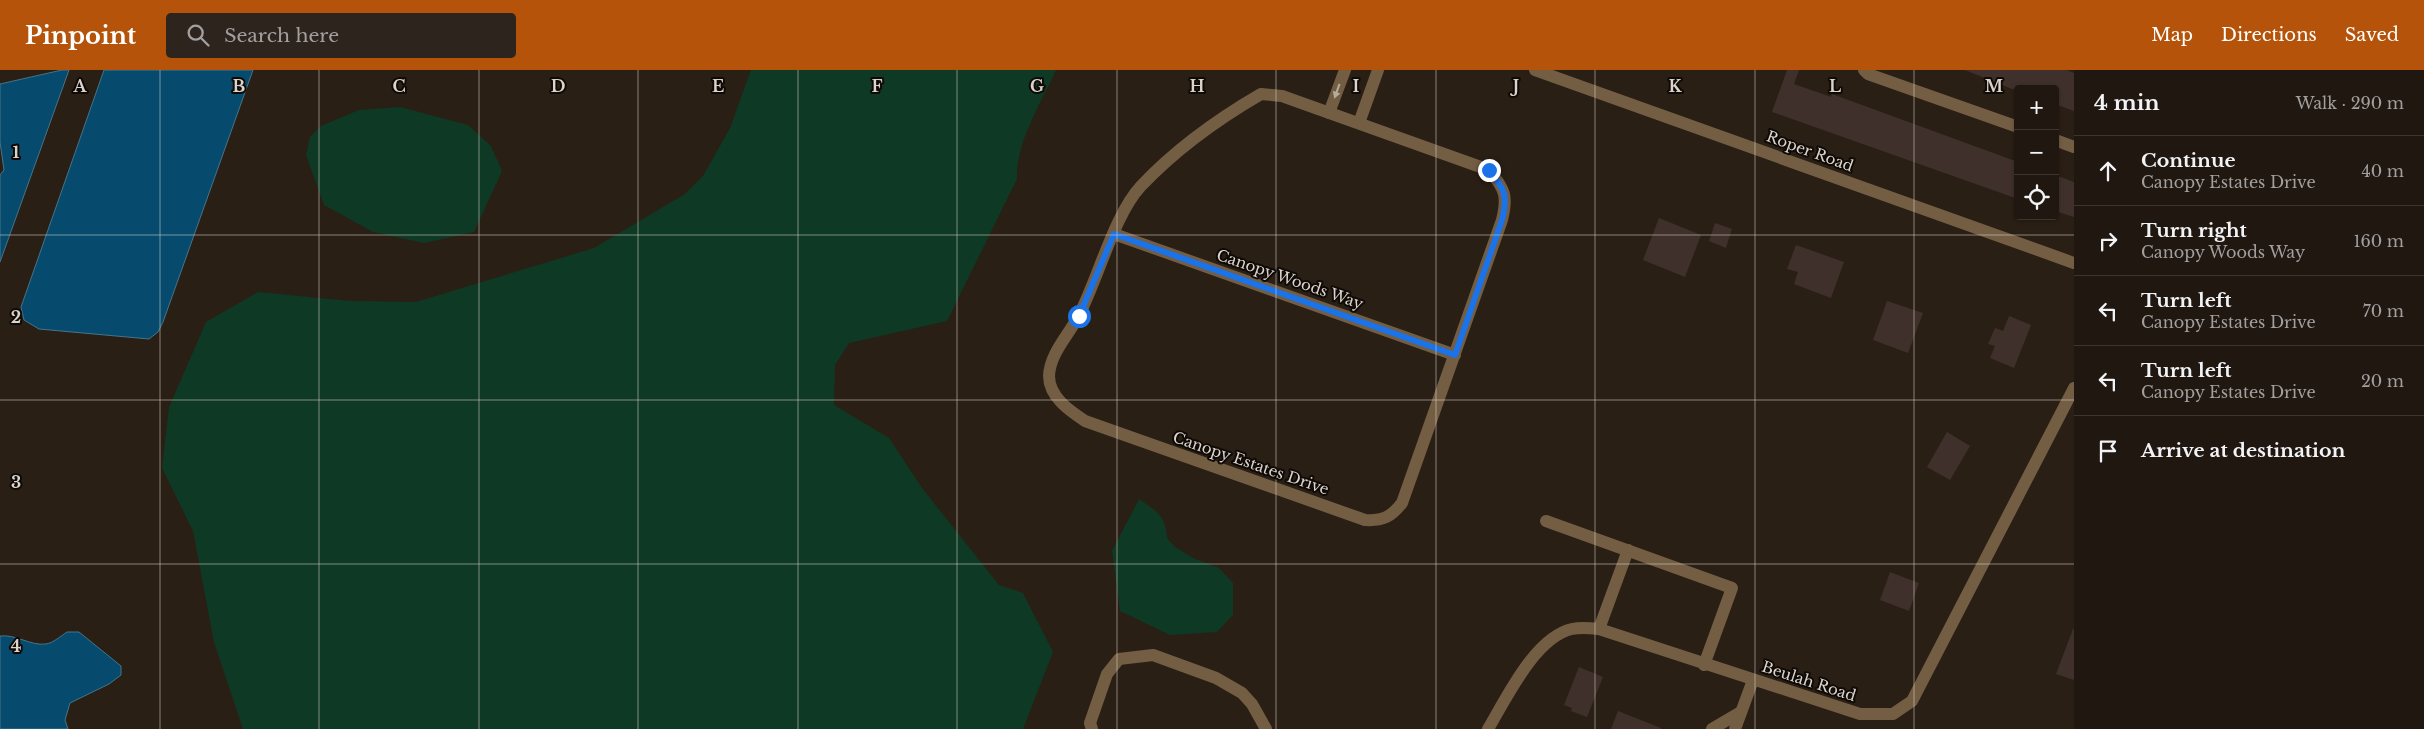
<!DOCTYPE html>
<meta charset="utf-8">
<style>
body{margin:0;font-family:"Libre Baskerville",serif;background:#2d241e;color:#f1f3f6}
.controls{position:absolute;right:15px;top:15px;display:grid;overflow:hidden;border-radius:5px;box-shadow:0 1px 4px #0004}
.controls button{width:45px;height:45px;display:grid;place-items:center;padding:0;border:0;border-bottom:1px solid #3d3630;background:#201710;color:#f1f3f6;font:25px sans-serif}
.stop{position:absolute;width:15px;height:15px;margin:-11px;border:4px solid #1a73e8;border-radius:50%;background:#fff}
.stop.end{background:#1a73e8;border-color:#fff;box-shadow:0 1px 5px #0008}
.list{margin:0;padding:0;list-style:none}
h2{display:flex;justify-content:space-between;align-items:center;height:65px;margin:0;padding:0 20px;font-size:21px}
h2 small{font-size:16px;font-weight:400;color:#a29f9f}
.list li{display:grid;grid-template-columns:32px 1fr auto;gap:15px;align-items:center;box-sizing:border-box;height:70px;padding:0 20px;border-top:1px solid #3d3630}
.list b{display:block;font-size:19px;white-space:nowrap}
.list p{margin:0;font-size:16px;white-space:nowrap;color:#a29f9f}
.list em{font-size:16px;font-style:normal;color:#a29f9f}
.icon{flex:none;width:28px;height:28px;fill:none;stroke:currentColor;stroke-width:2;stroke-linecap:round;stroke-linejoin:round}
.map{position:relative;flex:none;width:2074px;height:659px;overflow:hidden}
header{display:flex;align-items:center;gap:30px;box-sizing:border-box;height:70px;padding:0 25px;background:#b45309;color:#fff}
header strong{font-size:24px}
nav{display:flex;gap:28px;margin-inline-start:auto;font-size:18px}
.search{width:350px;height:45px;background:#2d241e;display:flex;align-items:center;gap:12px;box-sizing:border-box;padding:0 18px;border-radius:5px;color:#a29f9f;font-size:19px}
main{display:flex}
aside{flex:1;background:#201710}
.map>svg:first-child{display:block}
.green{fill:#0e3924}
.water{fill:#064b6d;stroke:#46748a}
.building{fill:#3f302b}
.lines{fill:none;stroke-linecap:round;stroke-linejoin:round}
.minor{stroke:#735e44;stroke-width:12}
.oneway{fill:#b7ab9d}
.route{stroke:#1a73e8;stroke-width:6}
.grid{fill:none;stroke:#dbd4cd;stroke-width:1;stroke-opacity:0.55}
.labels{text-anchor:middle;dominant-baseline:central;stroke-width:4;stroke-linejoin:round;paint-order:stroke}
.street-label{font-size:15px;fill:#dbd4cd;stroke:#0f0a06}
.grid-label{font-size:16px;text-anchor:middle;font-weight:bold;fill:#dbd4cd;stroke:#0f0a06;stroke-width:4;stroke-linejoin:round;paint-order:stroke}
</style>
<header>
<strong>Pinpoint</strong>
<div class="search"><svg class="icon" aria-label="search" viewBox="0 0 24 24"><circle cx="10" cy="10" r="6"/><path d="M15 15l6 6"/></svg>Search here</div>
<nav><a>Map</a><a>Directions</a><a>Saved</a></nav>
</header>
<main>
<div class="map">
<svg width="2074" height="659" viewBox="0 0 2074 659">
<rect width="100%" height="100%" fill="#2a1f15"/>
<g class="green">
<path d="M751,0H1056C1041,33 1016,72 1017,109L947,251L849,273L835,295L834,335L889,368L922,418L999,515L1023,523L1053,582L1023,659H243L214,572L193,461L162,398L169,337L206,252L258,222L350,231L416,232L594,178L685,124L703,106L730,58Z"/>
<polygon points="400,37 468,55 491,76 502,101 474,162 424,173 373,162 324,135 306,85 310,67 321,56 359,40"/>
<path d="M1139,429C1156,441 1166,445 1167,468L1175,477L1193,488L1219,498L1233,513V545L1217,562L1170,565L1120,541L1112,481Z"/>
</g>
<g class="water">
<polygon points="62,0 69,0 0,192 0,105 4,100 0,72 0,14"/>
<polygon points="104,0 253,0 163,252 158,262 149,269 39,259 24,250 21,237"/>
<path d="M67,562H79L121,596V605L109,614L70,633L65,650L68,659H0V566C16,564 30,576 46,574C53,573 61,566 67,562Z"/>
</g>
<g class="building">
<polygon points="1787,0 1799,0 1794,14 1831,27 1832,24 2018,92 2018,129 1772,42"/>
<polygon points="1965,0 2066,0 2074,3 2074,41 2055,34 2055,19 2012,19"/>
<polygon points="2055,105 2074,112 2074,147 2055,141"/>
<polygon points="1659,148 1701,165 1685,207 1643,190"/>
<polygon points="1715,153 1732,159 1726,178 1709,171"/>
<polygon points="1796,175 1844,192 1831,228 1794,214 1798,202 1787,199"/>
<polygon points="1887,231 1923,243 1908,283 1873,270"/>
<polygon points="2009,246 2031,255 2014,298 1990,288 1995,276 1988,274 1995,258 2003,261"/>
<polygon points="1947,362 1970,376 1950,410 1927,397"/>
<polygon points="1890,502 1919,513 1909,541 1880,530"/>
<polygon points="2073,559 2074,559 2074,610 2056,604"/>
<polygon points="1579,597 1603,607 1587,647 1571,641 1572,638 1564,635"/>
<polygon points="1618,641 1661,658 1661,659 1611,659"/>
</g>
<g class="lines">
<g class="minor">
<polyline points="1535,0 2074,193"/>
<polyline points="1864,0 1868,4 2018,57"/>
<path d="M1261,24L1282,26L1489,100C1505,119 1508,126 1502,150L1402,433C1391,447 1383,451 1365,450L1085,351C1070,341 1049,327 1049,306C1050,283 1069,265 1079,245C1098,209 1114,145 1141,116C1175,80 1218,49 1261,24Z"/>
<polyline points="1329,43 1345,0"/>
<polyline points="1359,53 1378,0"/>
<polyline points="2055,70 2074,77"/>
<polyline points="1114,164 1455,285"/>
<polyline points="1546,451 1732,518 1704,595"/>
<polyline points="1599,559 1628,480"/>
<polyline points="1092,659 1090,653 1107,604 1119,589 1153,585 1216,608 1242,623 1252,634 1266,659"/>
<path d="M1488,659C1506,629 1535,567 1572,559C1581,557 1590,558 1599,559L1860,644H1893L1912,631L2074,318"/>
<polyline points="1712,659 1741,642"/>
<polyline points="1735,659 1753,610"/>
</g>
</g>
<defs><path id="oneway-solid" d="M-6-.8H1V-3.2L6.5 0L1 3.2V.8H-6Z" transform="scale(1.25)"/></defs>
<use class="oneway" href="#oneway-solid" transform="translate(1337 21) rotate(110)"/>
<g class="lines">
<path class="route" d="M1079,246L1114,164L1455,285L1502,150C1508,126 1505,119 1489,100"/>
</g>
<path class="grid" d="M160,0V659M319,0V659M479,0V659M638,0V659M798,0V659M957,0V659M1117,0V659M1276,0V659M1436,0V659M1595,0V659M1755,0V659M1914,0V659M0,165H2074M0,330H2074M0,494H2074"/>
<g class="labels">
<g class="street-label">
<text transform="translate(1810 81) rotate(20)">Roper Road</text>
<text transform="translate(1290 209) rotate(19)">Canopy Woods Way</text>
<text transform="translate(1251 393) rotate(19)">Canopy Estates Drive</text>
<text transform="translate(1809 611) rotate(18)">Beulah Road</text>
</g>
</g>
<g class="grid-label">
<text x="80" y="22">A</text>
<text x="239" y="22">B</text>
<text x="399" y="22">C</text>
<text x="558" y="22">D</text>
<text x="718" y="22">E</text>
<text x="877" y="22">F</text>
<text x="1037" y="22">G</text>
<text x="1197" y="22">H</text>
<text x="1356" y="22">I</text>
<text x="1516" y="22">J</text>
<text x="1675" y="22">K</text>
<text x="1835" y="22">L</text>
<text x="1994" y="22">M</text>
<text x="16" y="88">1</text>
<text x="16" y="253">2</text>
<text x="16" y="418">3</text>
<text x="16" y="582">4</text>
</g>
</svg>
<div class="controls">
<button>+</button>
<button>−</button>
<button><svg class="icon" aria-label="locate" viewBox="0 0 24 24"><circle cx="12" cy="12" r="6"/><path d="M12 2v4M12 18v4M2 12h4M18 12h4"/></svg></button>
</div>
<div class="stop" style="left:1079px;top:246px"></div>
<div class="stop end" style="left:1489px;top:100px"></div>
</div>
<aside>
<h2>4 min<small>Walk · 290 m</small></h2>
<ul class="list">
<li><svg class="icon" aria-label="ahead" viewBox="0 0 24 24"><path d="M12 20V5M6 11l6-6 6 6"/></svg><div><b>Continue</b><p>Canopy Estates Drive</p></div><em>40 m</em></li>
<li><svg class="icon" aria-label="right" viewBox="0 0 24 24"><path d="M7 20v-9h11M14 6l5 5-5 5"/></svg><div><b>Turn right</b><p>Canopy Woods Way</p></div><em>160 m</em></li>
<li><svg class="icon" aria-label="left" viewBox="0 0 24 24"><path d="M17 20v-9H6M10 6l-5 5 5 5"/></svg><div><b>Turn left</b><p>Canopy Estates Drive</p></div><em>70 m</em></li>
<li><svg class="icon" aria-label="left" viewBox="0 0 24 24"><path d="M17 20v-9H6M10 6l-5 5 5 5"/></svg><div><b>Turn left</b><p>Canopy Estates Drive</p></div><em>20 m</em></li>
<li><svg class="icon" aria-label="arrive" viewBox="0 0 24 24"><path d="M6 21V4h12l-3 4 3 4H6"/></svg><div><b>Arrive at destination</b></div></li>
</ul>
</aside>
</main>
